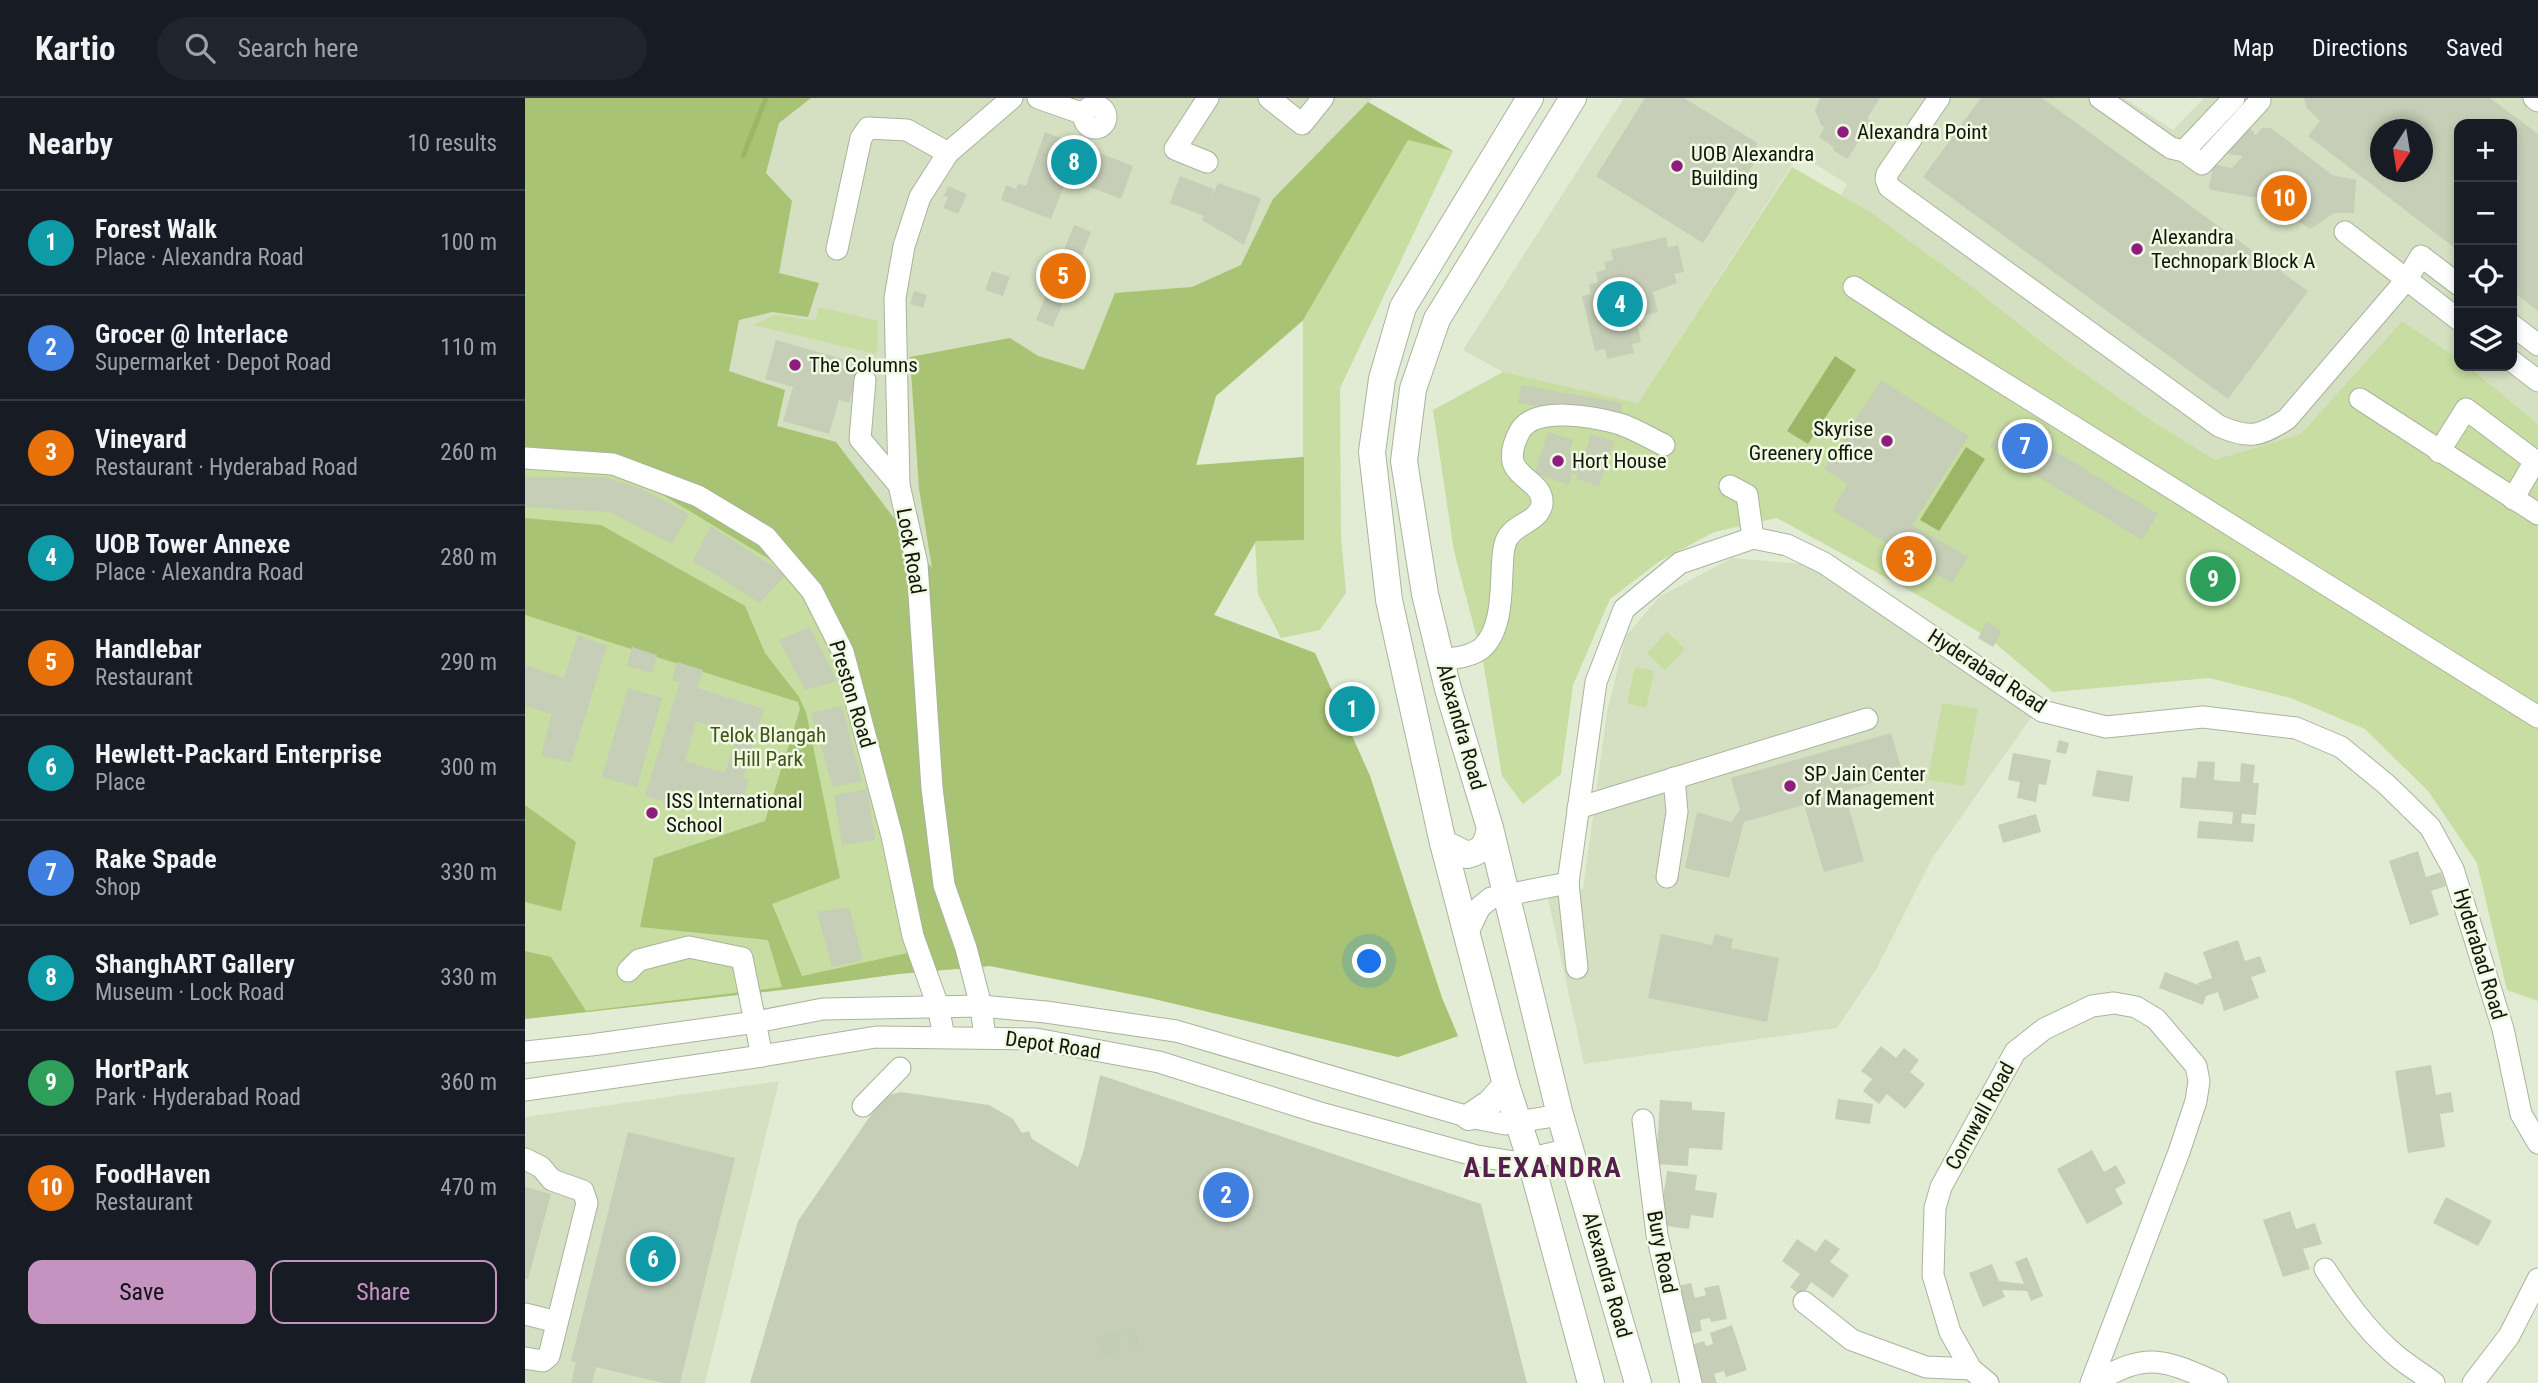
<!DOCTYPE html>
<meta charset="utf-8">
<style>
body{margin:0;font-family:"Roboto Condensed",sans-serif;background:#20242c;color:#f1f3f6}
.controls{position:absolute;right:21px;top:21px;display:grid;overflow:hidden;border-radius:14px;box-shadow:0 4px 10px #0003}
.controls button{width:63px;height:63px;display:grid;place-items:center;padding:0;border:0;border-bottom:2px solid #363941;background:#171b24;color:#f1f3f6;font:35px sans-serif}
.compass{position:absolute;left:1845px;top:21px;width:63px;height:63px;border-radius:50%;background:#171b24;box-shadow:0 4px 10px #0003;rotate:192deg}
.you{position:absolute;left:845px;top:864px;width:24px;height:24px;margin:-18px;border:5px solid #fff;border-radius:50%;background:#1a73e8;box-shadow:0 0 0 10px #1a73e833}
.badge{display:grid;place-items:center;width:46px;height:46px;border-radius:50%;background:#c493c0;color:#fff;font-size:23px;font-weight:700}
.pin{position:absolute;translate:-50% -50%;border:4px solid #fff;box-shadow:0 2px 7px #0006}
.list{margin:0;padding:0;list-style:none}
h2{display:flex;justify-content:space-between;align-items:center;height:91px;margin:0;padding:0 28px;font-size:30px}
h2 small{font-size:23px;font-weight:400;color:#9ea1a6}
.list li{display:grid;grid-template-columns:46px 1fr auto;gap:21px;align-items:center;box-sizing:border-box;height:105px;padding:0 28px;border-top:2px solid #363941}
.list b{display:block;font-size:26px;white-space:nowrap}
.list p{margin:0;font-size:23px;white-space:nowrap;color:#9ea1a6}
.list em{font-size:23px;font-style:normal;color:#9ea1a6}
.actions{display:flex;gap:14px;padding:21px 28px}
.actions a{flex:1;padding:16px 0;border:2px solid #c493c0;border-radius:14px;text-align:center;font-size:24px;color:#c493c0}
.actions .main{background:#c493c0;color:#111}
.icon{flex:none;width:38px;height:38px;fill:none;stroke:currentColor;stroke-width:2;stroke-linecap:round;stroke-linejoin:round}
.map{position:relative;flex:none;width:2013px;height:1285px;overflow:hidden}
header{display:flex;align-items:center;gap:42px;box-sizing:border-box;height:98px;padding:0 35px;background:#171b24;border-bottom:2px solid #363941}
header strong{font-size:33px}
nav{display:flex;gap:38px;margin-inline-start:auto;font-size:24px}
.search{width:490px;height:63px;background:#20242c;display:flex;align-items:center;gap:18px;box-sizing:border-box;padding:0 24px;border-radius:38px;color:#9ea1a6;font-size:26px}
main{display:flex}
aside{flex:1;background:#171b24}
.map>svg:first-child{display:block}
.built{fill:#d4e0c1;fill-rule:evenodd}
.green{fill:#c7dda1;fill-rule:evenodd}
.forest{fill:#a8c374}
.water{fill:#9cb668}
.lines{fill:none;stroke-linecap:round;stroke-linejoin:round}
.stream{stroke:#9cb668;stroke-width:5}
.building{fill:#c6ceb7;fill-rule:evenodd}
.minor-tunnel{stroke:#c3ccb6;stroke-width:21;stroke-dasharray:21 10;stroke-linecap:butt}
.minor-casing{stroke:#aab39d;stroke-width:23}
.major-casing{stroke:#aab39d;stroke-width:28}
.minor{stroke:#fff;stroke-width:21}
.major{stroke:#fff;stroke-width:26}
.poi-dot{fill:#8e1d7f;stroke:#f0f9e1;stroke-width:2.5}
.labels{text-anchor:middle;dominant-baseline:central;stroke-width:5;stroke-linejoin:round;paint-order:stroke}
.poi-label{font-size:21px;fill:#13160d;stroke:#f0f9e1;text-anchor:start}
.street-label{font-size:21px;fill:#13160d;stroke:#f0f9e1}
.park-label{font-size:21px;fill:#42531b;stroke:#f0f9e1}
.district-label{font-size:28px;font-weight:bold;letter-spacing:2px;fill:#55204d;stroke:#f0f9e1}
</style>
<header>
<strong>Kartio</strong>
<div class="search"><svg class="icon" aria-label="search" viewBox="0 0 24 24"><circle cx="10" cy="10" r="6"/><path d="M15 15l6 6"/></svg>Search here</div>
<nav><a>Map</a><a>Directions</a><a>Saved</a></nav>
</header>
<main>
<aside>
<h2>Nearby<small>10 results</small></h2>
<ul class="list">
<li><span class="badge" style="background:#0f9aa8">1</span><div><b>Forest Walk</b><p>Place · Alexandra Road</p></div><em>100 m</em></li>
<li><span class="badge" style="background:#3f7fe0">2</span><div><b>Grocer @ Interlace</b><p>Supermarket · Depot Road</p></div><em>110 m</em></li>
<li><span class="badge" style="background:#e8710a">3</span><div><b>Vineyard</b><p>Restaurant · Hyderabad Road</p></div><em>260 m</em></li>
<li><span class="badge" style="background:#0f9aa8">4</span><div><b>UOB Tower Annexe</b><p>Place · Alexandra Road</p></div><em>280 m</em></li>
<li><span class="badge" style="background:#e8710a">5</span><div><b>Handlebar</b><p>Restaurant</p></div><em>290 m</em></li>
<li><span class="badge" style="background:#0f9aa8">6</span><div><b>Hewlett-Packard Enterprise</b><p>Place</p></div><em>300 m</em></li>
<li><span class="badge" style="background:#3f7fe0">7</span><div><b>Rake Spade</b><p>Shop</p></div><em>330 m</em></li>
<li><span class="badge" style="background:#0f9aa8">8</span><div><b>ShanghART Gallery</b><p>Museum · Lock Road</p></div><em>330 m</em></li>
<li><span class="badge" style="background:#2e9e5b">9</span><div><b>HortPark</b><p>Park · Hyderabad Road</p></div><em>360 m</em></li>
<li><span class="badge" style="background:#e8710a">10</span><div><b>FoodHaven</b><p>Restaurant</p></div><em>470 m</em></li>
</ul>
<div class="actions"><a class="main">Save</a><a>Share</a></div>
</aside>
<div class="map">
<svg width="2013" height="1285" viewBox="0 0 2013 1285">
<rect width="100%" height="100%" fill="#e2ecd4"/>
<g class="built">
<polygon points="286,0 848,0 748,101 716,167 667,189 590,195 559,272 513,258 485,240 385,259 394,390 408,471 311,344 252,328 204,273 214,222 247,214 283,219 294,186 254,175 267,103 241,75 254,25"/>
<path d="M1099,0H1599L1648,32L1679,0H2013V326L1943,268H1987V26H1934V261L1877,223L1776,336L1690,363L1627,323L1532,256L1441,184L1347,115L1316,97L1322,86L1274,56L1113,305L978,274L938,252ZM1856,32H1898V74H1856Z"/>
<polygon points="1207,460 1289,467 1507,618 1408,759 1352,870 1312,930 1059,966 1022,796 1058,791 1082,614 1101,538 1134,499"/>
<polygon points="254,983 180,1285 0,1285 0,1019"/>
</g>
<g class="green">
<path d="M0,0H286L254,25L241,75L267,103L254,175L294,185L283,219L247,214L214,222L204,273L260,292L252,328L311,344L407,470L394,390L385,259L485,240L513,258L559,272L590,195L667,189L716,167L748,101L843,4L928,53L815,290L816,438L821,495L795,532L756,540L733,496L730,444L689,517L790,555L845,678L917,900L933,938L873,959L625,900L465,868L373,876L265,891L0,921ZM778,223V359L671,368L691,298Z"/>
<polygon points="1267,69 1347,115 1441,184 1532,256 1627,323 1690,362 1776,336 1877,223 1934,261 1934,268 1943,268 2013,326 2013,903 1982,892 1952,765 1903,693 1840,631 1766,600 1684,580 1528,594 1465,541 1398,500 1252,420 1189,434 1135,463 1085,501 1048,587 1036,676 998,706 977,678 958,563 929,453 908,312 978,274 1113,305"/>
<polygon points="294,209 353,223 352,256 228,227 251,217 290,223"/>
<polygon points="1142,534 1160,551 1140,572 1122,555"/>
<polygon points="1110,569 1129,573 1121,610 1102,605"/>
<polygon points="1417,605 1453,611 1439,688 1403,682"/>
</g>
<g class="forest">
<polygon points="0,0 286,0 254,25 241,75 267,103 254,175 294,185 283,219 247,214 214,222 204,273 260,292 252,328 311,344 407,470 394,390 385,259 485,240 513,258 559,272 590,195 667,189 716,167 748,101 843,4 928,53 883,42 778,222 691,298 671,367 779,359 779,442 731,443 689,517 790,555 845,678 917,900 933,938 873,959 625,900 465,868 373,876 265,891 0,921 0,853 26,859 61,913 257,889 243,842 115,829 129,760 240,723 275,611 273,604 0,517 0,420 76,427 220,508 240,555 274,599 281,614 315,780 247,806 277,878 387,854 320,582 264,473 113,382 80,370 0,369"/>
<polygon points="0,707 51,744 36,813 0,804"/>
</g>
<g class="water">
<polygon points="1310,258 1331,272 1283,346 1262,333"/>
<polygon points="1441,349 1460,361 1414,433 1395,422"/>
</g>
<g class="lines">
<polyline class="stream" points="218,58 241,0"/>
</g>
<g class="building">
<polygon points="1120,0 1159,0 1231,44 1233,59 1178,145 1071,78"/>
<polygon points="1295,0 1355,0 1342,20 1347,24 1322,61 1308,52 1309,49 1294,39 1300,29 1296,27 1290,12"/>
<polygon points="1456,0 1517,0 1783,193 1703,301 1398,79"/>
<path d="M1779,0H1965L2013,36V213L1987,193V26H1934V153L1783,38L1795,23L1782,10ZM1856,32H1898V74H1856Z"/>
<polygon points="1719,29 1725,30 1731,37 1737,30 1746,30 1807,77 1831,82 1829,115 1809,115 1785,131 1744,102 1686,92 1684,89 1688,69 1690,67 1707,70 1718,58 1702,56 1699,52"/>
<polygon points="520,34 608,68 596,101 542,80 526,121 476,102 481,87 491,91 493,85 501,88"/>
<polygon points="655,78 689,91 686,101 693,85 736,100 719,147 677,122 679,118 645,105"/>
<polygon points="423,88 442,96 433,116 418,110 423,99 419,98"/>
<polygon points="549,127 566,134 528,229 511,222"/>
<polygon points="1141,139 1143,150 1153,147 1159,174 1149,176 1152,185 1128,194 1133,214 1114,219 1116,228 1113,228 1116,244 1107,246 1109,255 1082,261 1080,251 1070,253 1057,198 1066,196 1064,186 1073,184 1071,174 1081,172 1079,164 1088,162 1086,152"/>
<polygon points="467,173 485,179 478,198 460,192"/>
<polygon points="389,193 402,197 398,210 385,206"/>
<polygon points="251,242 335,266 324,305 314,302 304,336 258,323 268,289 240,281"/>
<polygon points="1356,282 1444,338 1387,427 1443,459 1427,485 1307,412 1323,386 1299,371"/>
<polygon points="996,287 1097,305 1094,322 993,305"/>
<polygon points="1481,323 1633,416 1617,442 1465,349"/>
<polygon points="1023,334 1048,342 1044,354 1049,356 1048,361 1057,364 1066,336 1089,343 1074,388 1051,381 1053,377 1047,375 1044,387 1010,375"/>
<polygon points="0,379 78,379 115,390 164,416 147,446 85,414 0,409"/>
<polygon points="186,428 261,477 235,505 168,463"/>
<polygon points="1462,524 1477,533 1468,549 1453,540"/>
<polygon points="285,529 312,583 280,592 254,542"/>
<polygon points="53,537 82,548 46,664 16,658 27,616 0,608 0,567 39,580"/>
<polygon points="107,549 132,557 127,575 102,568"/>
<path d="M152,564L178,572L172,590L239,611L218,680L224,682L216,708L156,690L150,707L120,698L155,584L147,582ZM171,623L212,636L200,675L160,663Z"/>
<polygon points="103,590 137,600 112,689 77,679"/>
<polygon points="317,608 337,683 308,689 286,615"/>
<polygon points="1366,635 1378,676 1319,693 1339,763 1299,774 1279,707 1219,724 1204,780 1160,770 1172,714 1206,724 1215,712 1206,680"/>
<polygon points="1534,642 1544,645 1541,656 1531,654"/>
<polygon points="1488,655 1526,662 1521,687 1514,686 1511,704 1492,700 1495,684 1483,682"/>
<polygon points="1673,663 1690,664 1689,682 1715,684 1716,665 1730,667 1728,685 1734,685 1731,717 1717,716 1716,725 1730,726 1728,744 1672,740 1674,723 1707,726 1708,714 1655,710 1657,679 1671,680"/>
<polygon points="1572,672 1608,678 1604,704 1567,698"/>
<polygon points="342,691 350,742 317,747 309,697"/>
<polygon points="1511,716 1516,734 1478,745 1473,727"/>
<polygon points="1893,753 1901,779 1916,774 1921,788 1906,793 1914,817 1885,827 1864,763"/>
<polygon points="324,809 338,862 307,869 292,814"/>
<polygon points="1136,836 1187,847 1190,836 1208,841 1206,850 1254,860 1242,924 1123,900"/>
<polygon points="1713,842 1720,863 1735,858 1741,874 1726,879 1734,900 1699,913 1693,894 1681,898 1678,907 1634,890 1640,874 1674,887 1673,885 1687,880 1678,854"/>
<polygon points="1356,948 1371,960 1379,950 1394,962 1385,974 1400,986 1380,1011 1362,996 1354,1006 1338,993 1347,981 1336,973"/>
<polygon points="1906,967 1911,997 1926,994 1929,1014 1915,1016 1920,1049 1883,1055 1870,973"/>
<polygon points="575,977 956,1106 1002,1285 225,1285 273,1123 359,998 376,994 464,1007 488,1021 497,1035 504,1033 507,1041 553,1069 559,1051"/>
<polygon points="1313,1001 1348,1006 1345,1026 1310,1021"/>
<polygon points="1135,1002 1167,1004 1167,1012 1200,1014 1197,1052 1164,1050 1163,1068 1131,1066"/>
<polygon points="103,1034 210,1060 155,1285 138,1285 71,1269 67,1285 46,1285 51,1264 46,1263"/>
<polygon points="1567,1052 1579,1074 1591,1067 1601,1085 1590,1091 1598,1106 1562,1126 1532,1071"/>
<polygon points="1142,1073 1172,1077 1170,1092 1192,1095 1188,1120 1166,1117 1164,1131 1134,1127"/>
<polygon points="0,1089 26,1096 3,1181 0,1180"/>
<polygon points="1921,1099 1967,1123 1953,1148 1908,1125"/>
<polygon points="1765,1113 1771,1131 1790,1125 1797,1146 1778,1151 1785,1171 1758,1179 1738,1122"/>
<polygon points="1272,1141 1291,1154 1300,1141 1315,1151 1305,1164 1324,1177 1308,1200 1286,1184 1277,1198 1265,1189 1275,1176 1257,1163"/>
<polygon points="1502,1159 1518,1198 1506,1203 1502,1193 1477,1192 1480,1199 1458,1209 1444,1175 1467,1166 1474,1183 1499,1186 1490,1164"/>
<polygon points="1166,1185 1170,1200 1181,1197 1179,1190 1194,1187 1202,1221 1186,1224 1185,1220 1175,1222 1177,1233 1158,1237 1148,1189"/>
<polygon points="1207,1227 1222,1272 1201,1279 1199,1273 1189,1276 1192,1285 1173,1285 1160,1249 1179,1243 1181,1248 1188,1246 1185,1235"/>
</g>
<g class="lines">
<polyline class="minor-tunnel" points="574,1249 612,1240"/>
<defs>
<g id="minor">
<polyline points="513,0 559,16"/>
<polyline points="744,0 777,26 798,0"/>
<path d="M1414,0L1362,76L1361,81L1364,89L1694,328C1724,341 1734,339 1762,321L1882,181L1896,158L1934,187"/>
<polyline points="1575,0 1646,50 1659,53 1677,66 1735,3 1735,0"/>
<polyline points="2009,0 2013,3"/>
<circle cx="570" cy="19" r="11"/>
<polyline points="1659,53 1709,0"/>
<polyline points="682,64 650,51 683,0"/>
<polyline points="1820,134 1934,222"/>
<polyline points="312,151 336,40 343,30 382,32 423,55"/>
<polyline points="1329,189 1421,249 2013,619"/>
<polyline points="1987,227 2013,247"/>
<polyline points="1987,263 2013,283"/>
<polyline points="340,282 335,341 374,387"/>
<polyline points="1835,301 2013,416"/>
<polyline points="1914,354 1941,311 2010,363 1988,401"/>
<polyline points="0,360 88,366 173,398 241,439 287,493 318,554 367,738 388,838 413,908 419,939"/>
<polyline points="1205,388 1222,397 1228,440"/>
<path d="M916,562C929,560 946,559 957,550C976,533 976,498 977,474C978,464 977,452 981,443C988,425 1014,425 1017,406C1019,386 993,381 988,364C986,354 990,342 995,333C1010,307 1070,319 1095,326C1110,331 1125,340 1139,347"/>
<polyline points="1053,710 1342,621"/>
<polyline points="1142,779 1152,714 1149,680"/>
<polyline points="942,836 955,809 966,800 1043,785"/>
<polyline points="1052,870 1043,785 1071,584 1099,511 1155,465 1228,440 1262,447 1299,465 1517,613 1581,629 1678,619 1771,630 1816,649 1862,687 1905,729 1928,771 1978,931 1996,1016 2013,1045"/>
<polyline points="103,873 114,862 164,849 217,860 237,958"/>
<polyline points="460,939 456,908 441,850 419,787 407,690 392,466 374,387 370,200 379,148 395,99 423,55 487,0"/>
<polyline points="0,954 66,947 231,924 298,911 456,908 521,914 651,933 944,1019 980,1026 1035,1017"/>
<polyline points="0,992 237,958 351,939 511,941 634,964 792,1014 952,1058 990,1064 1045,1051"/>
<polyline points="338,1008 375,970"/>
<polyline points="1118,1022 1132,1137 1166,1285"/>
<polyline points="0,1061 16,1069 27,1082 58,1093 62,1105 24,1258 18,1263 0,1260"/>
<path d="M1800,1171C1819,1200 1839,1229 1865,1252C1878,1265 1895,1274 1909,1285"/>
<polyline points="1279,1204 1327,1242 1401,1269 1446,1271"/>
<polyline points="0,1216 32,1224"/>
<polyline points="1463,1285 1446,1271 1425,1234 1408,1177 1410,1110 1416,1089 1490,954 1519,931 1567,908 1589,905 1611,909 1631,921 1671,968 1674,983 1671,1003 1654,1054 1566,1285"/>
<path d="M1569,1285C1622,1253 1638,1261 1692,1285"/>
<polyline points="1948,1285 1984,1238 2013,1181"/>
</g>
<g id="major">
<polyline points="1005,0 878,209 857,281 847,354 864,502 918,745 981,987 1005,1060 1066,1285"/>
<polyline points="1048,0 912,221 888,291 879,363 900,496 923,591 965,730 1035,1017 1113,1285"/>
<path d="M918,745L942,757C959,753 962,746 965,730"/>
<polyline points="944,1019 965,1005 981,987"/>
</g>
</defs>
<use href="#minor" class="minor-casing"/>
<use href="#major" class="major-casing"/>
<use href="#minor" class="minor"/>
<use href="#major" class="major"/>
</g>
<g class="poi-dot">
<circle cx="1318" cy="34" r="7"/>
<circle cx="1152" cy="68" r="7"/>
<circle cx="1612" cy="151" r="7"/>
<circle cx="270" cy="267" r="7"/>
<circle cx="1362" cy="343" r="7"/>
<circle cx="1033" cy="363" r="7"/>
<circle cx="1265" cy="688" r="7"/>
<circle cx="127" cy="715" r="7"/>
</g>
<g class="labels">
<g class="poi-label">
<text x="1332" y="34">Alexandra Point</text>
<text x="1166" y="56">UOB Alexandra<tspan x="1166" dy="24">Building</tspan></text>
<text x="1626" y="139">Alexandra<tspan x="1626" dy="24">Technopark Block A</tspan></text>
<text x="284" y="267">The Columns</text>
<text x="1348" y="331" text-anchor="end">Skyrise<tspan x="1348" dy="24">Greenery office</tspan></text>
<text x="1047" y="363">Hort House</text>
<text x="1279" y="676">SP Jain Center<tspan x="1279" dy="24">of Management</tspan></text>
<text x="141" y="703">ISS International<tspan x="141" dy="24">School</tspan></text>
</g>
<g class="street-label">
<text transform="translate(386 453) rotate(80)">Lock Road</text>
<text transform="translate(1462 573) rotate(33)">Hyderabad Road</text>
<text transform="translate(327 596) rotate(73)">Preston Road</text>
<text transform="translate(936 629) rotate(74)">Alexandra Road</text>
<text transform="translate(1955 856) rotate(73)">Hyderabad Road</text>
<text transform="translate(528 947) rotate(8)">Depot Road</text>
<text transform="translate(1455 1018) rotate(-61)">Cornwall Road</text>
<text transform="translate(1137 1154) rotate(79)">Bury Road</text>
<text transform="translate(1082 1177) rotate(74)">Alexandra Road</text>
</g>
<g class="park-label">
<text x="243" y="637">Telok Blangah<tspan x="243" dy="24">Hill Park</tspan></text>
</g>
<g class="district-label">
<text x="1018" y="1069">ALEXANDRA</text>
</g>
</g>
</svg>
<div class="controls">
<button>+</button>
<button>−</button>
<button><svg class="icon" aria-label="locate" viewBox="0 0 24 24"><circle cx="12" cy="12" r="6"/><path d="M12 2v4M12 18v4M2 12h4M18 12h4"/></svg></button>
<button><svg class="icon" aria-label="layers" viewBox="0 0 24 24"><path d="M12 4l9 5-9 5-9-5zM3 14l9 5 9-5"/></svg></button>
</div>
<svg class="compass" viewBox="-18 -18 36 36"><path d="M0-13l5 13h-10z" fill="#e53935"/><path d="M0 13l5-13h-10z" fill="#9ea1a6"/></svg>
<div class="you"></div>
<div class="pin badge" style="left:827px;top:611px;background:#0f9aa8">1</div>
<div class="pin badge" style="left:701px;top:1097px;background:#3f7fe0">2</div>
<div class="pin badge" style="left:1384px;top:461px;background:#e8710a">3</div>
<div class="pin badge" style="left:1095px;top:206px;background:#0f9aa8">4</div>
<div class="pin badge" style="left:538px;top:178px;background:#e8710a">5</div>
<div class="pin badge" style="left:128px;top:1161px;background:#0f9aa8">6</div>
<div class="pin badge" style="left:1500px;top:348px;background:#3f7fe0">7</div>
<div class="pin badge" style="left:549px;top:64px;background:#0f9aa8">8</div>
<div class="pin badge" style="left:1688px;top:481px;background:#2e9e5b">9</div>
<div class="pin badge" style="left:1759px;top:100px;background:#e8710a">10</div>
</div>
</main>
